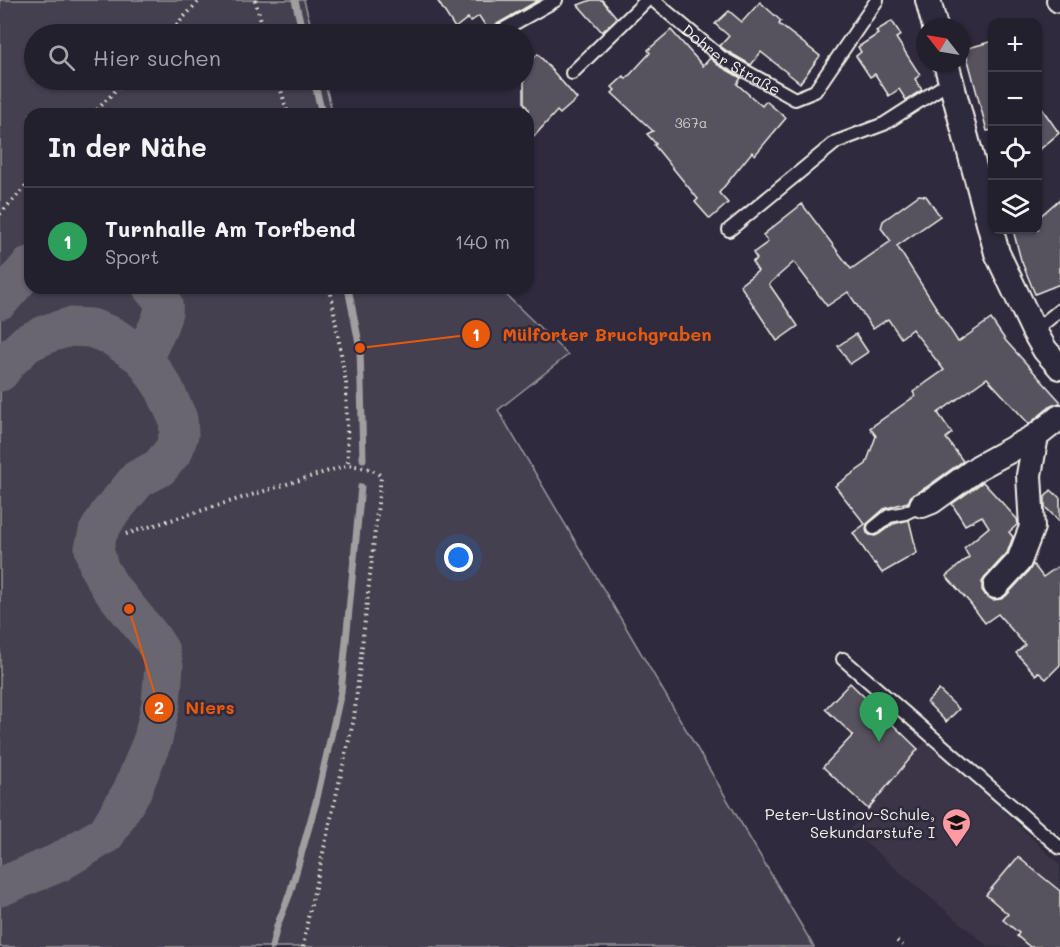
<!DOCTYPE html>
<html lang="de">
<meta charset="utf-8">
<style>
body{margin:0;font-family:Mali,sans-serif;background:#2f2d3a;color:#f1f3f6}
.controls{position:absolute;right:18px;top:18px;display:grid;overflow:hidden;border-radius:12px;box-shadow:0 2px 4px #0004}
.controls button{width:54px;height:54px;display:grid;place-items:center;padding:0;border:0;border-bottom:2px solid #403e4a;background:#23202e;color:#f1f3f6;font:30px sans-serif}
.compass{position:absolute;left:916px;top:18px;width:54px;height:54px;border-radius:50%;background:#23202e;box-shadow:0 2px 4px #0004;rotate:301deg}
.you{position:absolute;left:459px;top:558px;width:21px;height:21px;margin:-15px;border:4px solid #fff;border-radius:50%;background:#1a73e8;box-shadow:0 0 0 9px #1a73e833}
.badge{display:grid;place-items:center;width:39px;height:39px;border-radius:50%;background:#ea580c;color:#fff;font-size:20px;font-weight:700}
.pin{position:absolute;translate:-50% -50px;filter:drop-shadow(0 2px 3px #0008)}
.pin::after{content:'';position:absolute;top:32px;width:21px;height:18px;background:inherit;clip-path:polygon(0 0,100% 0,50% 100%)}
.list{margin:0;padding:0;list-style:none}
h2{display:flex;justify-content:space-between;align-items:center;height:78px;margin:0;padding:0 24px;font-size:26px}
h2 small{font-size:20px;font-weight:400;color:#a3a3aa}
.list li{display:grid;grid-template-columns:39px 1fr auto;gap:18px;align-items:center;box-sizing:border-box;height:108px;padding:0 24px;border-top:2px solid #403e4a}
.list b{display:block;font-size:22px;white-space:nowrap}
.list p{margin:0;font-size:20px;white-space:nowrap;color:#a3a3aa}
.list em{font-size:20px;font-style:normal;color:#a3a3aa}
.icon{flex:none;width:33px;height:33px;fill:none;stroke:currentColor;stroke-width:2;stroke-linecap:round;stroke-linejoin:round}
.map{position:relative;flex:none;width:1060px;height:947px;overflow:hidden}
.search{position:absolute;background:#23202e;box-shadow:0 2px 4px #0004;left:24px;top:24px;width:510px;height:66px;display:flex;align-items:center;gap:15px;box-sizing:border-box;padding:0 21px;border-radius:33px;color:#a3a3aa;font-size:22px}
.panel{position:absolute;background:#23202e;box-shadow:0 2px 4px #0004;left:24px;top:108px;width:510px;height:186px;border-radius:18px}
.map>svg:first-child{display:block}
.built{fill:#3b3647}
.green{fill:#454050;stroke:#9c989c;stroke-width:1.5}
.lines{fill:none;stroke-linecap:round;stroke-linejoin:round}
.stream{stroke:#a19ea0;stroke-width:7}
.river{stroke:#6a6670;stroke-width:39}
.building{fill:#56525f;stroke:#f4f1e8;stroke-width:1.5}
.lane-casing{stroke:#f4f1e8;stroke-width:16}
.street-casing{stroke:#f4f1e8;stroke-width:28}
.path{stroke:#f4f1e8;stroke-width:4;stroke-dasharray:1.5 4.5;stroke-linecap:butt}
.lane{stroke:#2f2a3d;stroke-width:12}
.street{stroke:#2f2a3d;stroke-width:24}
.labels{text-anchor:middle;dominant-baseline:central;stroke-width:5;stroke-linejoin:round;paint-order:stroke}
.number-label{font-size:14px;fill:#ccc9c6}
.street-label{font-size:16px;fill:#f4f1e8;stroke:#2f2a3d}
.poi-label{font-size:16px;fill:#f4f1e8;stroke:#2f2a3d;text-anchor:end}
.leader{fill:none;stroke:#e8590c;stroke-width:2}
.callout-dot{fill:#e8590c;stroke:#2f2a3d;stroke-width:2}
.mark-label{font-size:18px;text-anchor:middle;font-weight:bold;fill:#fff}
.callout-label{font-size:18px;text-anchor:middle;font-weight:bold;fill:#e8590c;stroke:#2f2a3d;stroke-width:5;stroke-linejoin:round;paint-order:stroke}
</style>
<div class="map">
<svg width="1060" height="947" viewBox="0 0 1060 947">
<rect width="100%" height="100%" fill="#2f2a3d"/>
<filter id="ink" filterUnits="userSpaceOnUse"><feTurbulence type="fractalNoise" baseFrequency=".0167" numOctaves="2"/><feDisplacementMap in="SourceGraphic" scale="12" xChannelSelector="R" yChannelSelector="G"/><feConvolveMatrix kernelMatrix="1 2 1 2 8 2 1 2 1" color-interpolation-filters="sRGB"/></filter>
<g filter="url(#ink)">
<polygon class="built" points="925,741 992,800 1060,865 1060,947 989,947 850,830"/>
<polygon class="green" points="0,0 304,0 313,34 34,34 34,80 324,80 333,114 30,114 30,288 499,288 568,355 498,410 814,947 0,947"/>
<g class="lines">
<g class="stream">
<polyline points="295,0 303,34"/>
<polyline points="314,80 322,114"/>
<polyline points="348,288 360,348 363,459"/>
<polyline points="272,947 277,926 290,893 316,802 341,692 361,487"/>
</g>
<g class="river">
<polyline points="0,300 30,266"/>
<polyline points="0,372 7,362 27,343 49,333 70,327 91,328 112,336 143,357"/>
<path d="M0,887L58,863L106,834L132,791L153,739L161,703L164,666L160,651L151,637L110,587L99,568L94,549L98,532L109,514L138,479L159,468L174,450L179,434L178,419L164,388L143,357C149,349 151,340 156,331C164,314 169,301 152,288"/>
</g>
</g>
<g class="building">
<polygon points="437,0 539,0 495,25 492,28 491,34 479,16 470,22 468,18 455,28"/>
<polygon points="591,0 602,0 617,18 602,32 578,5"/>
<polygon points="760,2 781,21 779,24 820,56 800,83 761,52 751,65 727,51 720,46 729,36 715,24 729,11 742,22"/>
<polygon points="892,21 901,35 896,38 920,75 915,79 922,90 906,100 899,89 889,96 875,74 870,77 856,56 861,52 858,47 878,34 876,31"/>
<polygon points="671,30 703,66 710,58 718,65 741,78 737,84 762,106 766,101 786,118 755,155 752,152 719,193 728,203 710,219 695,202 698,199 654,145 656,144 647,134 653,131 612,93 615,90 612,87 624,76 626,79 650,53 648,50"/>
<polygon points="993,41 993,130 987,131 965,49"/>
<polygon points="538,54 577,99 560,114 557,111 528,143 528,109 524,103 524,67"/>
<polygon points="1038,103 1059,133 1038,151"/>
<polygon points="919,195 926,196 940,216 897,246 958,342 991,319 1006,341 1060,401 1060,403 1051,406 1029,424 987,378 938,413 952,433 946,438 963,461 925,488 911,496 908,502 884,509 867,524 866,529 867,533 870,535 875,536 879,534 893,524 909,520 917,553 882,573 875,563 874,564 853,533 865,524 835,486 866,464 876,436 870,428 915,396 913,392 944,370 912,329 901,338 888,319 873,329 848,292 827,306 794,262 769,284 798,326 777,341 740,285 758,271 752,262 757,259 753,253 768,242 763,235 802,204 851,269 891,241 881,228 883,221"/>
<polygon points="1060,199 1060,284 1035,294 1021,260 1013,230 1038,230 1038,218"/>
<polygon points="856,334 868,352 850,364 838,346"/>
<polygon points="983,482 1017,519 1018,524 1009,532 1013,537 1007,553 986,576 982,582 982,590 986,596 993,600 1001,599 1006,596 1029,571 1033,564 1043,577 1060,565 1060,665 1046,679 1038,672 1036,675 1016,653 1025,645 998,614 985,623 970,603 946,576 969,557 964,548 989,527 982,516 965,525 952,504"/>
<polygon points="1051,490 1060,498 1060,522 1045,507 1045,497"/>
<polygon points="850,683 918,749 868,809 823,767 853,735 825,709"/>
<polygon points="939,690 959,709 946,722 927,702"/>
<polygon points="1018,857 1060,891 1060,947 1030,947 1017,936 1019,933 1003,920 1008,914 986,895"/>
</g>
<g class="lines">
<defs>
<g id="lane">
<path id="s1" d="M653,0L722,58L795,99L815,91L877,0"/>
<polyline points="499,32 556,0"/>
<polyline points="572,73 647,0"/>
<polyline points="729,230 836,142 884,124 951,81"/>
<polyline points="1034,331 1060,310"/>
<polyline points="874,528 889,516 905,513 922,505"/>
<polyline points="843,659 1060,848"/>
</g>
<g id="street">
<polyline points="928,0 935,27"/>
<polyline points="1059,0 1060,0"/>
<polyline points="946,63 997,253 1034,331 1045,350 1060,367"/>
<polyline points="922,505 932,501 979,467 1036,436 1060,417"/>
<polyline points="996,586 1019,561 1032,527 1029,475 1036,436"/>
</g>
</defs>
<use href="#lane" class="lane-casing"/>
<use href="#street" class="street-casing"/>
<g class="path">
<polyline points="255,0 265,34"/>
<polyline points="168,34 200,0"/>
<polyline points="278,80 288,114"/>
<polyline points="93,114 126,80"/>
<polyline points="0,214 30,182"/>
<polyline points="126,534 348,465"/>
<polyline points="897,941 905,947"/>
<path d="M303,947L308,918L354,718L381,477C374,467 359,467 348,465L346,383L330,288"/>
</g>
<use href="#lane" class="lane"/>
<use href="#street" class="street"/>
</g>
</g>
<defs>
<symbol id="school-pin" viewBox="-11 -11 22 30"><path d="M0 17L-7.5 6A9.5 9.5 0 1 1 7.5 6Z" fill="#ff9aa2" stroke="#2f2a3d"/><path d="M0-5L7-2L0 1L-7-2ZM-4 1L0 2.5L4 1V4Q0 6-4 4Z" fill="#111"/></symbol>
</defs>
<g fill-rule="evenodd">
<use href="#school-pin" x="940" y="806" width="33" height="45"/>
</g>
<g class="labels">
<g class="number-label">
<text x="691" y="122">367a</text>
</g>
<g class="street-label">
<text stroke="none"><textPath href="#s1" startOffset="99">Dohrer Straße</textPath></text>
</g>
<g class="poi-label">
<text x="935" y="813">Peter-Ustinov-Schule,<tspan x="935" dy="18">Sekundarstufe I</tspan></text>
</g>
</g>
<path class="leader" d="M360 348L476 334M129 609L159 708"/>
<g class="callout-dot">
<circle cx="360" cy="348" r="6"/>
<circle cx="129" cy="609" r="6"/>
<circle cx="476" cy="334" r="15"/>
<circle cx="159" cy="708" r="15"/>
</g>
<g class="mark-label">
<text x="476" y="341">1</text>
<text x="159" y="714">2</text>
</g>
<g class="callout-label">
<text x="607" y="341">Mülforter Bruchgraben</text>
<text x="210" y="714">Niers</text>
</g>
</svg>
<div class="controls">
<button>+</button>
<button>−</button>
<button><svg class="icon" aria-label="locate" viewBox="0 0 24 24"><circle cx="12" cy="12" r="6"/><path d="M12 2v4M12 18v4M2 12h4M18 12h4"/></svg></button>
<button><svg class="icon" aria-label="layers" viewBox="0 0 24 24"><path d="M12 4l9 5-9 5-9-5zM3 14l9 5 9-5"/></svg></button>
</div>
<svg class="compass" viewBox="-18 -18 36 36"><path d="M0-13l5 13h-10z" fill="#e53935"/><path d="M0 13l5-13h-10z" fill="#a3a3aa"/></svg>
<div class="you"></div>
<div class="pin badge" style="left:879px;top:742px;background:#2e9e5b">1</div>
<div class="search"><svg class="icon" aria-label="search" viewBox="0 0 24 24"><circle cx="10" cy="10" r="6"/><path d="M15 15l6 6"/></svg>Hier suchen</div>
<section class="panel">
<h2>In der Nähe<small></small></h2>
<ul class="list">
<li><span class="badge" style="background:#2e9e5b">1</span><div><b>Turnhalle Am Torfbend</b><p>Sport</p></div><em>140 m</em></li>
</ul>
</section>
</div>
